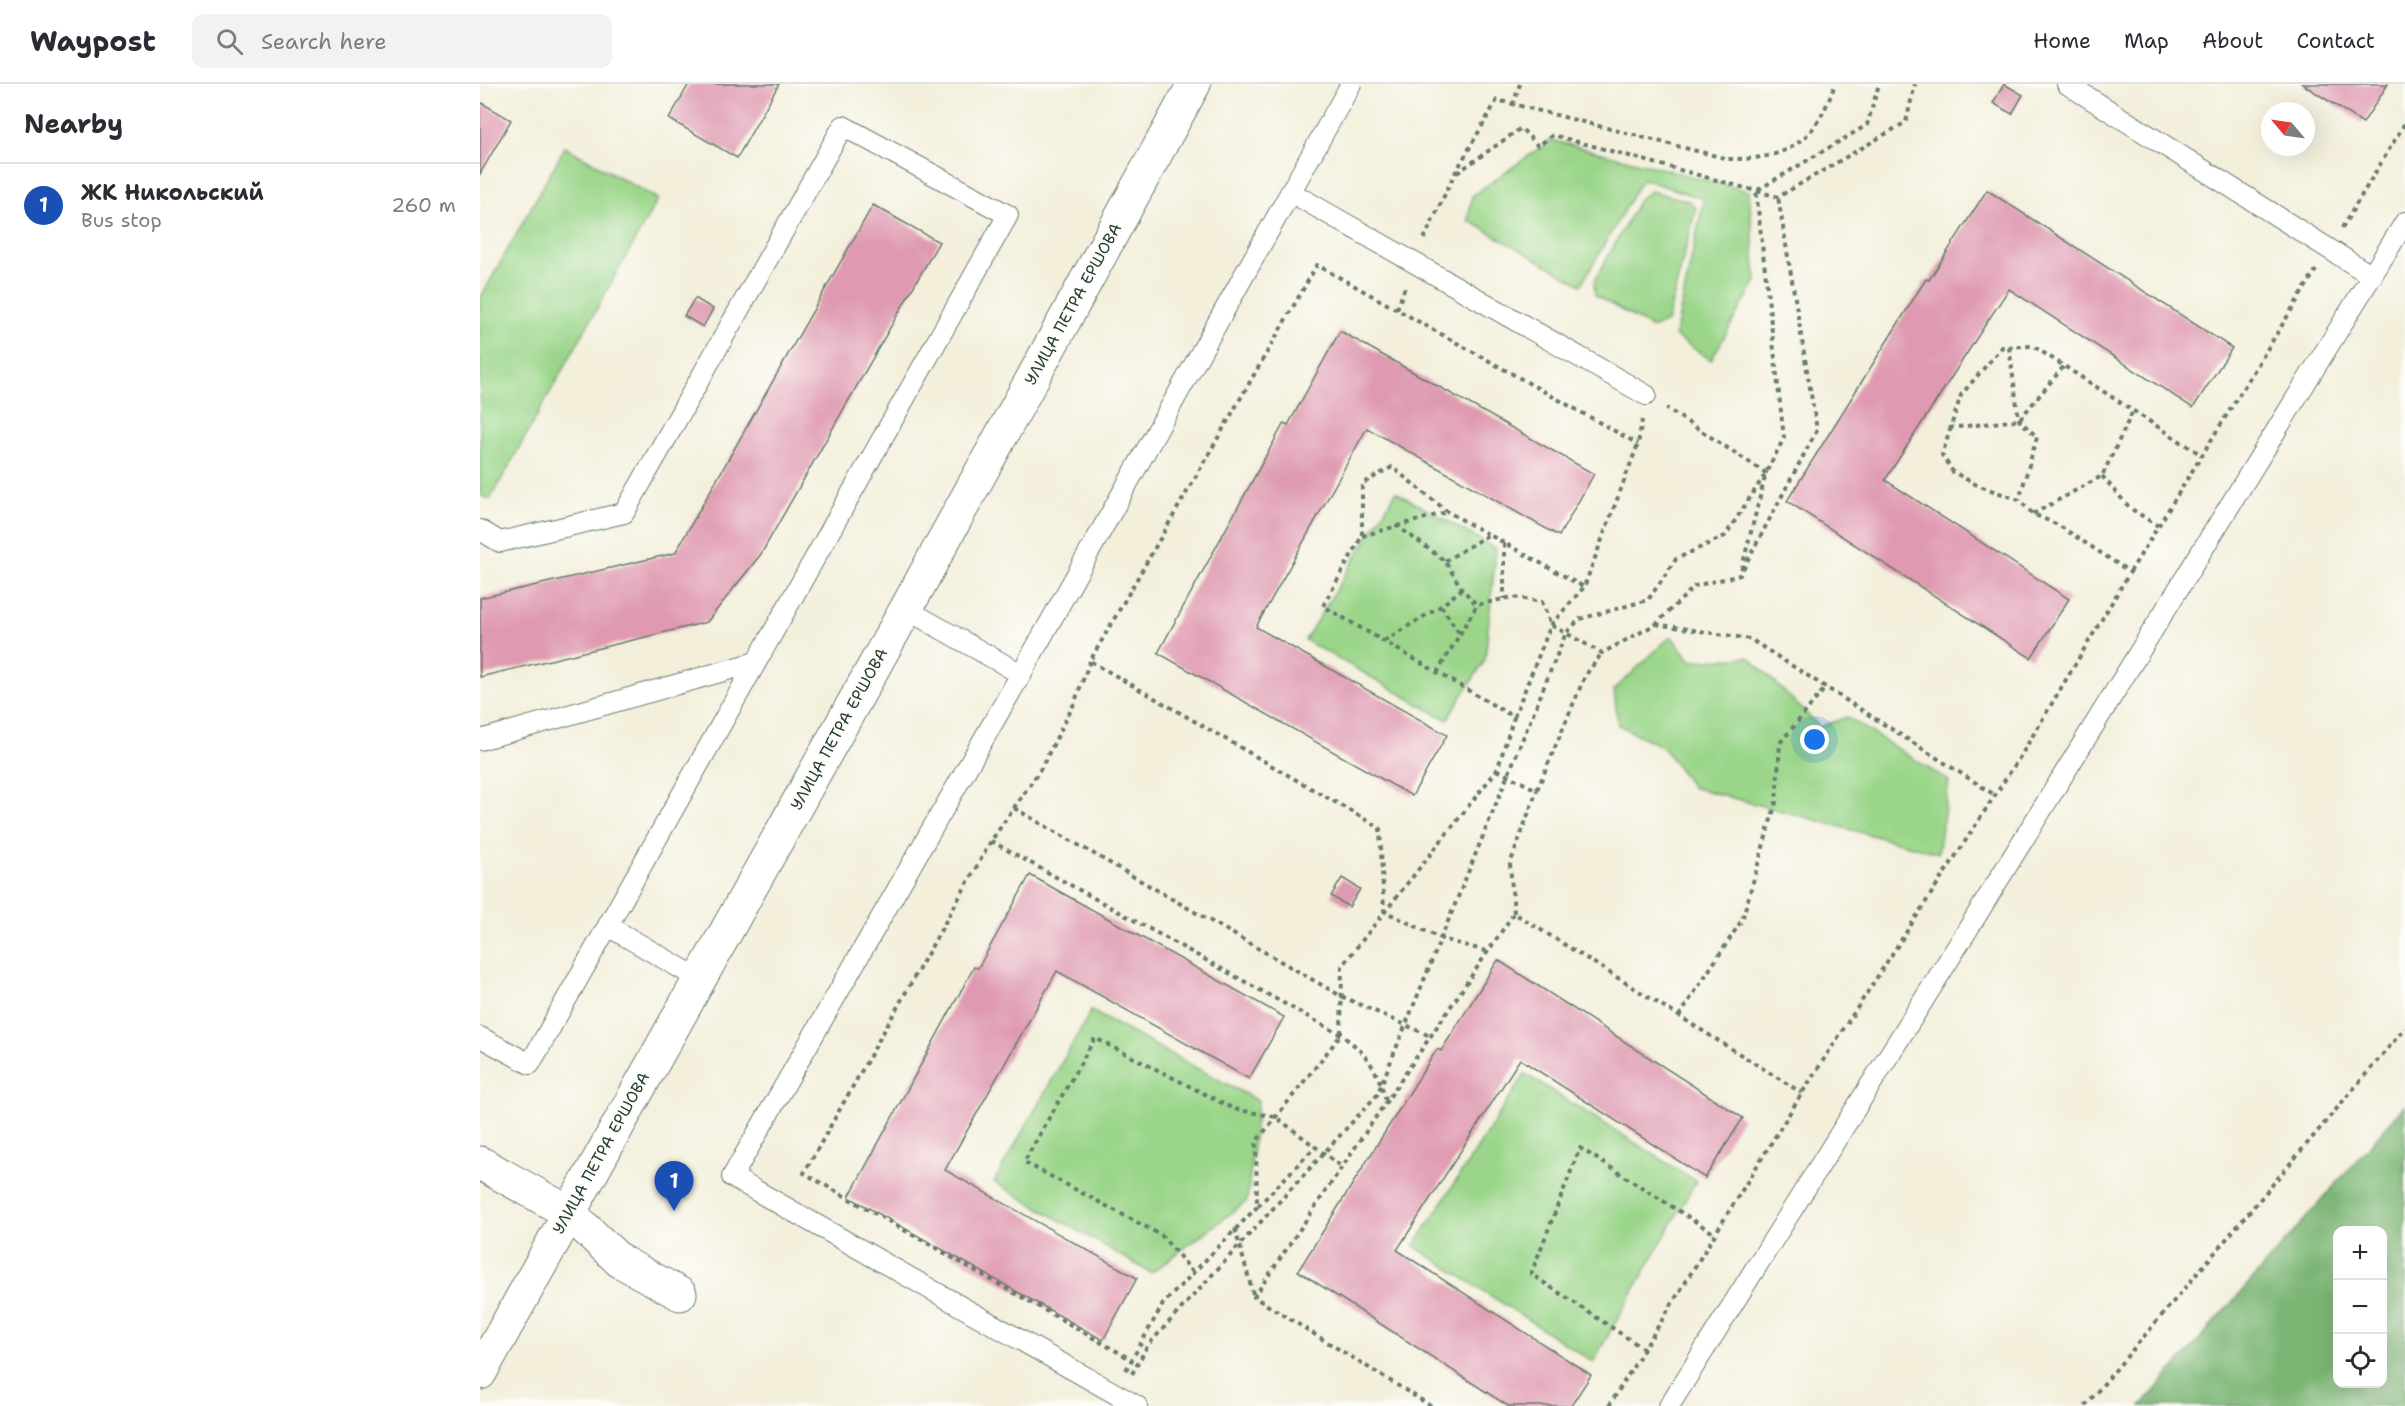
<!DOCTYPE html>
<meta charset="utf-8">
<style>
body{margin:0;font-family:"Shantell Sans",sans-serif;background:#f2f2f3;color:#2b2b33}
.controls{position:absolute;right:18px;bottom:18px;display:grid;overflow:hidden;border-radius:12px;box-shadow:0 6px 24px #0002}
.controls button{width:54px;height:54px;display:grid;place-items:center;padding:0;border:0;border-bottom:2px solid #e1e1e2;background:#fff;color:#2b2b33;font:30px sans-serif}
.compass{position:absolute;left:1781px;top:18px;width:54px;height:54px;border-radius:50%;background:#fff;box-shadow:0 6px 24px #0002;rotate:299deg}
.you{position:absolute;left:1335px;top:656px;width:21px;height:21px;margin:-15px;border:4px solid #fff;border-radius:50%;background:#1a73e8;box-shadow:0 0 0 9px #1a73e833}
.badge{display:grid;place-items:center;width:39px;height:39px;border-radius:50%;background:#0b8043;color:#fff;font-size:20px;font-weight:700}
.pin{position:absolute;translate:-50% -50px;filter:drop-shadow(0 2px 3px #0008)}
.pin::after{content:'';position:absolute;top:32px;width:21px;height:18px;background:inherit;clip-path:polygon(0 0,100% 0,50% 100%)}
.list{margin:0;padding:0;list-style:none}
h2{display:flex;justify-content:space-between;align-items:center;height:78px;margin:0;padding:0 24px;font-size:26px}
h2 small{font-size:20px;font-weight:400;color:#7c7c81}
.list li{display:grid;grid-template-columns:39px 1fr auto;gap:18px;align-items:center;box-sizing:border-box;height:84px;padding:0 24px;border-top:2px solid #e1e1e2}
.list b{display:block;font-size:22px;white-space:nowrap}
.list p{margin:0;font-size:20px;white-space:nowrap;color:#7c7c81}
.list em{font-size:20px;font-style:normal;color:#7c7c81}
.icon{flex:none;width:33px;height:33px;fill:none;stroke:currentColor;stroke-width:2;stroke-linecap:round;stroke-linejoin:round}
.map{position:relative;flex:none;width:1925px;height:1322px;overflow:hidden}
header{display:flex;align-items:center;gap:36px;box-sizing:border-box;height:84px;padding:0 30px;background:#fff;border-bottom:2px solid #e1e1e2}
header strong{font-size:28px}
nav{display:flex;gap:33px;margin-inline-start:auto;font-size:21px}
.search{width:420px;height:54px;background:#f2f2f3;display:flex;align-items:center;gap:15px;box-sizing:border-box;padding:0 21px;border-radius:12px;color:#7c7c81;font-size:22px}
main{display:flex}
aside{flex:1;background:#fff}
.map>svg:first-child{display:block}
.green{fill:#9ad589;stroke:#5c895e;stroke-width:1.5}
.forest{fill:#7bb675;stroke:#4d7a54;stroke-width:1.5;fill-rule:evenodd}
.building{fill:#df9ab1}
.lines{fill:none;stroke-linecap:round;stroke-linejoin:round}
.lane-casing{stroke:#697b6e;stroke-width:22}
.street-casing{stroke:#697b6e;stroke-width:35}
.path{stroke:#697b6e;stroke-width:4;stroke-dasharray:4.5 4.5;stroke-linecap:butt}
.lane{stroke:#fff;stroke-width:20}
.street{stroke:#fff;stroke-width:33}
.labels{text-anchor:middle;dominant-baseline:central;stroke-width:4.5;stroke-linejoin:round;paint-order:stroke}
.street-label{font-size:16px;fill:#1f3d34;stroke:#fdfcf7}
</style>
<header>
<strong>Waypost</strong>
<div class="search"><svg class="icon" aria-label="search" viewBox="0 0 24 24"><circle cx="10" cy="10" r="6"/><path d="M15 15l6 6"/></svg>Search here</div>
<nav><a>Home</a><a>Map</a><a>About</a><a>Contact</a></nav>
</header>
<main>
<aside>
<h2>Nearby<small></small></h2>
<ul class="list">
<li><span class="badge" style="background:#1a4fb4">1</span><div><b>ЖК Никольский</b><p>Bus stop</p></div><em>260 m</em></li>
</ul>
</aside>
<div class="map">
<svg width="1925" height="1322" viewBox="0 0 1925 1322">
<rect width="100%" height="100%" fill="#fdfcf7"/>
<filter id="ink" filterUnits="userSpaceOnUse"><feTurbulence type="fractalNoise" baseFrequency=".0167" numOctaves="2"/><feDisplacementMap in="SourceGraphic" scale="12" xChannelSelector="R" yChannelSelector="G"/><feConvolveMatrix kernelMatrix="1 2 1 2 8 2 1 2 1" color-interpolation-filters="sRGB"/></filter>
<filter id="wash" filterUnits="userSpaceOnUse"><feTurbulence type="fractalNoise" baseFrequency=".008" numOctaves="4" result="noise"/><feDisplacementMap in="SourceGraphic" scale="24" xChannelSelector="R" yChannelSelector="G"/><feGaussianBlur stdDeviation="1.35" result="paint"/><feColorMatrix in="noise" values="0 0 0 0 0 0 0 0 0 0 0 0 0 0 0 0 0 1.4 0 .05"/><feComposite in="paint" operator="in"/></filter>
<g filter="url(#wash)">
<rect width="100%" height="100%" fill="#f3efdb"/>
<g class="green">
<polygon points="1071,56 1269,107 1276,197 1231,276 1195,252 1224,115 1162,95 1101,201 988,136 992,112"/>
<polygon points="85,63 178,115 10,416 0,411 0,215"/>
<polygon points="1171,107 1209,117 1216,124 1187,238 1172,244 1115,211 1114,198 1160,114"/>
<polygon points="916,408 1016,465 1005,576 967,636 825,556"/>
<polygon points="1191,552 1211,577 1269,573 1340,643 1367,633 1469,697 1458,769 1212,703 1183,663 1138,641 1134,606"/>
<polygon points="611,927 778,1017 767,1117 671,1189 514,1098"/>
<polygon points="1045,990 1216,1097 1113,1278 934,1162"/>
</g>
<path class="forest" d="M1925,1021V1322H1661ZM1858,1146H1902V1300H1858Z"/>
<g id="blocks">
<g class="building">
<polygon points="209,0 299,0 257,74 189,35"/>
<polygon points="1524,0 1543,11 1532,30 1513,19"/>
<polygon points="1822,0 1908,0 1883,39"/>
<polygon points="0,18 31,36 0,90"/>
<polygon points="1507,106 1752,264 1713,324 1529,205 1509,235 1405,396 1589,515 1551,574 1307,417 1446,195 1449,196"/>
<polygon points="393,121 459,158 281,470 227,538 0,593 0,514 195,469"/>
<polygon points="215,214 233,225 223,243 204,232"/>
<polygon points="860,247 1114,390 1079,452 887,344 869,376 776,543 967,651 932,712 678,569 804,339 808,341"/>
<polygon points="550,791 804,933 769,995 577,887 465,1086 657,1194 623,1256 369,1113 494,883 498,884"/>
<polygon points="862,794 880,805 869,823 851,812"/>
<polygon points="1018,876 1263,1034 1225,1094 1040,975 917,1166 1111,1291 1091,1322 1028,1322 818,1187 957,965 961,967"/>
</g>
</g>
</g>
<g filter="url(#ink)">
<use href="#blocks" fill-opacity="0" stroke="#697b6e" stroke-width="1.5"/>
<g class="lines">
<defs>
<g id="lane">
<polyline points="1587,0 1892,192"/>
<polyline points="812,109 1166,311"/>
<polyline points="0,446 20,458 144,429 363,42 528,131 50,980 0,953"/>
<polyline points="426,525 541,590"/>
<polyline points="0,656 276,578"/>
<polyline points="128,842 219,895"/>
<polyline points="657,1322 252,1093 541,590 871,0"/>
<polyline points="1189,1322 1485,850 1925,138"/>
</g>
<g id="street">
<polyline points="0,1079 88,1128 140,1177 200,1210"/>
<polyline points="0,1289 426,525 714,0"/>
</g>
</defs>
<use href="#lane" class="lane-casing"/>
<use href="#street" class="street-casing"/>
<g class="path">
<polyline points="1033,21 1040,0"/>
<polyline points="977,89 1041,44 1058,62 1073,51 1298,113 1426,38 1435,0"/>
<polyline points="1862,144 1925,39"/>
<path d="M944,155L974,91L1017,16L1248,75C1309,76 1335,58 1355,0"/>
<polyline points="917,225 925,203"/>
<polyline points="1529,263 1539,336 1557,353 1539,416"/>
<polyline points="1469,344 1539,336 1584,282"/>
<polyline points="1622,392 1650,424 1678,442"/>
<polyline points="1553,430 1622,392 1653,327"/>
<polyline points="916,441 965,477 982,505 997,521"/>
<polyline points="882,452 967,428"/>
<polyline points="1024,459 1024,515"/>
<polyline points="965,477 1008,451"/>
<polyline points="1263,485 1337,346 1298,113"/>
<polyline points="1650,488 1836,186"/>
<polyline points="961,522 980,550"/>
<polyline points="1176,540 1270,555 1515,711"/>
<polyline points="904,557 961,522 982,505"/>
<polyline points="610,577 594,620 560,686 511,757 324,1089 652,1276"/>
<polyline points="957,589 997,521 1032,513 1062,518 1071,541 1122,569 1176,540 1215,502 1260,491 1286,389 1186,324"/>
<polyline points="1034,633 1071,541 1104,503"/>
<polyline points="1017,686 1057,706 1105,592 1122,569"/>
<polyline points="534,724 861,912 950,952"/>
<path d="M511,757L861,951C887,969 897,985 906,1016"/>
<polyline points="1034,829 1030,780 1057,706"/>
<polyline points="1006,867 962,855 904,827 900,744 610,577 837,181 1158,360"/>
<polyline points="1199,932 1262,836 1296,718 1300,659 1346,603"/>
<polyline points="778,1122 835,1063"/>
<polyline points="755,1145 774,1213"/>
<polyline points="713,1188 681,1151 544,1078 615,954 754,1025 796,1033 862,1083"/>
<polyline points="1164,1265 1051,1190 1100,1064 1235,1150"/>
<polyline points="646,1286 683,1220 777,1123 776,1058 861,951 862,882 1017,686 1034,633 843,522 882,452 882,400 912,383 968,428 1104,503 1158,360 1162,336"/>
<polyline points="652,1290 668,1261 897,1011 1086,549 1100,535 1168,516 1196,475 1245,452 1286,389 1304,354 1276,107 1387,41 1399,0"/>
<polyline points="951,1322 774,1213 1034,829 1322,1009"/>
<polyline points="1129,1322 1322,1009 1543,668 1650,488 1578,441 1553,430 1539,416 1497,401 1473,388 1462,371 1481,311 1522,263 1553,262 1720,370"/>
<polyline points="1605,1322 1925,944"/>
</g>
<use href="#lane" class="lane"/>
<use href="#street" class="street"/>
</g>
</g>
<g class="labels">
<g class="street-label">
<text transform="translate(593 220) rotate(-61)">УЛИЦА ПЕТРА ЕРШОВА</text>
<text transform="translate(359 645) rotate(-61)">УЛИЦА ПЕТРА ЕРШОВА</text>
<text transform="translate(121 1069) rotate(-61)">УЛИЦА ПЕТРА ЕРШОВА</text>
</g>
</g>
</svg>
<div class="controls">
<button>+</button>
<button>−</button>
<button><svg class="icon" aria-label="locate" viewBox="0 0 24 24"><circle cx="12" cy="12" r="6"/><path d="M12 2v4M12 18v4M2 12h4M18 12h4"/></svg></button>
</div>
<svg class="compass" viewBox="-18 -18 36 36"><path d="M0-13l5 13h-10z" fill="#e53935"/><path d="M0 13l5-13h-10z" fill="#7c7c81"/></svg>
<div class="you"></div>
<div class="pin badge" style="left:194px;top:1127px;background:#1a4fb4">1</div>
</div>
</main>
